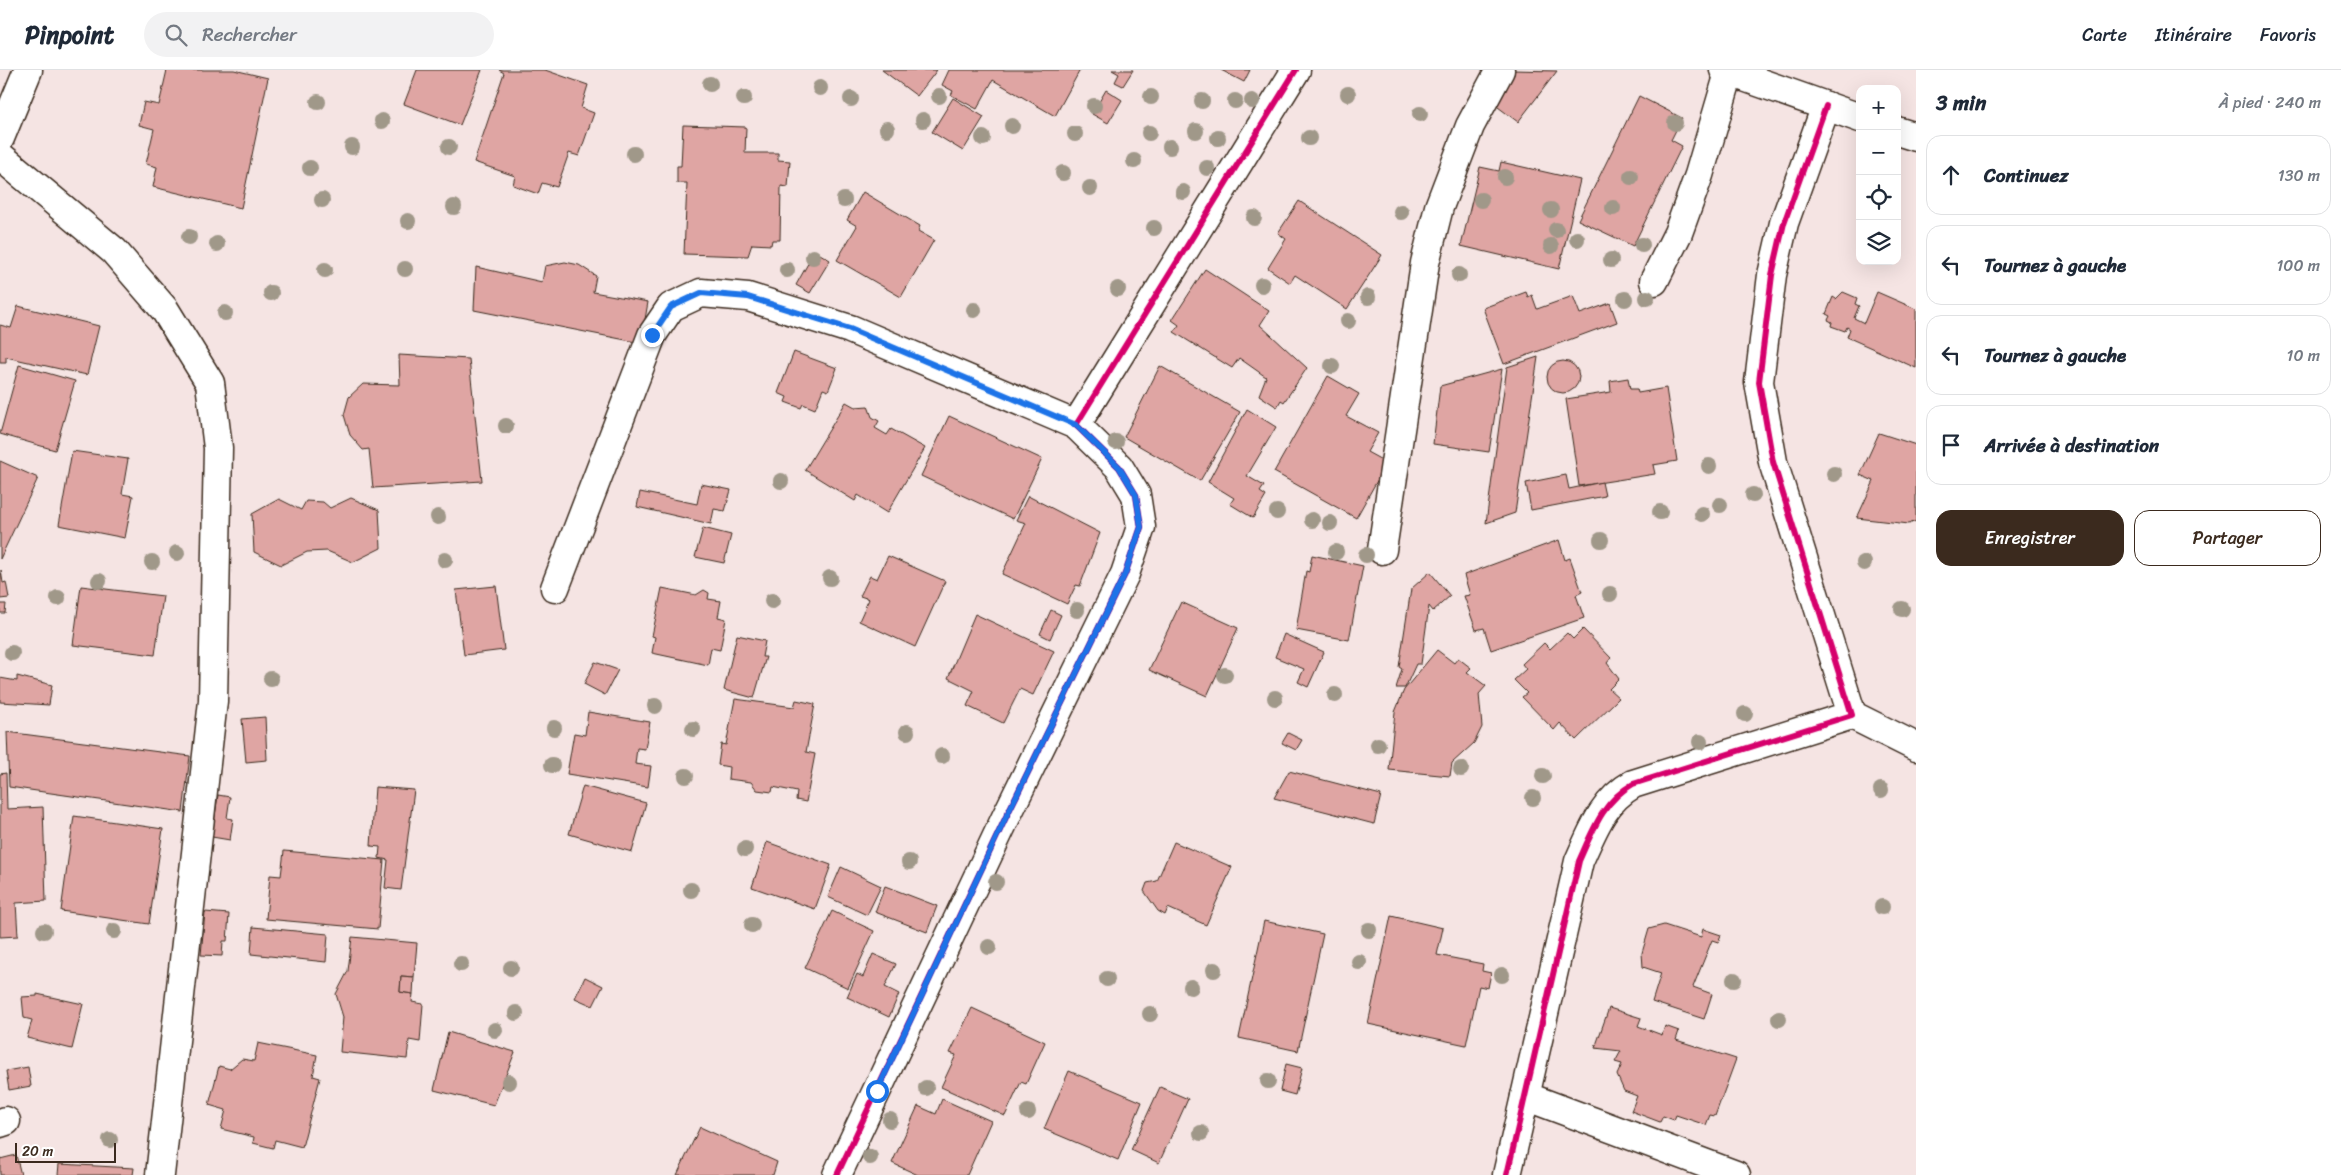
<!DOCTYPE html>
<html lang="fr">
<meta charset="utf-8">
<style>
body{margin:0;font-family:Sriracha,sans-serif;background:#f2f2f3;color:#1f2937}
.controls{position:absolute;right:15px;top:15px;display:grid;overflow:hidden;border-radius:10px;box-shadow:0 5px 20px #0002}
.controls button{width:45px;height:45px;display:grid;place-items:center;padding:0;border:0;border-bottom:1px solid #e0e1e3;background:#fff;color:#1f2937;font:25px sans-serif}
.scale{position:absolute;left:15px;bottom:12px;width:101px;box-sizing:border-box;padding-left:5px;border:2px solid #3b2a1e;border-top:0;font-size:14px;line-height:18px;white-space:nowrap;color:#3b2a1e;-webkit-text-stroke:4px #fff;paint-order:stroke}
.stop{position:absolute;width:15px;height:15px;margin:-11px;border:4px solid #1a73e8;border-radius:50%;background:#fff}
.stop.end{background:#1a73e8;border-color:#fff;box-shadow:0 1px 5px #0008}
.list{margin:0;padding:0;list-style:none}
h2{display:flex;justify-content:space-between;align-items:center;height:65px;margin:0;padding:0 20px;font-size:21px}
h2 small{font-size:16px;font-weight:400;color:#747a83}
.list li{display:grid;grid-template-columns:32px 1fr auto;gap:15px;align-items:center;box-sizing:border-box;height:80px;margin:0 10px 10px;padding:0 10px;border:1px solid #e0e1e3;border-radius:15px}
.list b{display:block;font-size:19px;white-space:nowrap}
.list em{font-size:16px;font-style:normal;color:#747a83}
.actions{display:flex;gap:10px;padding:15px 20px}
.actions a{flex:1;padding:11px 0;border:1px solid #3b2a1e;border-radius:15px;text-align:center;font-size:18px;color:#3b2a1e}
.actions .main{background:#3b2a1e;color:#fff}
.icon{flex:none;width:28px;height:28px;fill:none;stroke:currentColor;stroke-width:2;stroke-linecap:round;stroke-linejoin:round}
.map{position:relative;flex:none;width:1916px;height:1105px;overflow:hidden}
header{display:flex;align-items:center;gap:30px;box-sizing:border-box;height:70px;padding:0 25px;background:#fff;border-bottom:1px solid #e0e1e3}
header strong{font-size:24px}
nav{display:flex;gap:28px;margin-inline-start:auto;font-size:18px}
.search{width:350px;height:45px;background:#f2f2f3;display:flex;align-items:center;gap:12px;box-sizing:border-box;padding:0 18px;border-radius:28px;color:#747a83;font-size:19px}
main{display:flex}
aside{flex:1;background:#fff}
.map>svg:first-child{display:block}
.building{fill:#dfa5a3;stroke:#3b2a1e}
.lines{fill:none;stroke-linecap:round;stroke-linejoin:round}
.minor-casing{stroke:#3b2a1e;stroke-width:31}
.trunk-casing{stroke:#3b2a1e;stroke-width:31}
.minor{stroke:#fff;stroke-width:28}
.trunk{stroke:#fff;stroke-width:28}
.cycleway-casing{stroke:#fff;stroke-width:9}
.cycleway{stroke:#d6006c;stroke-width:6}
.tree{fill:#a09889}
.route{stroke:#1a73e8;stroke-width:6}
</style>
<header>
<strong>Pinpoint</strong>
<div class="search"><svg class="icon" aria-label="search" viewBox="0 0 24 24"><circle cx="10" cy="10" r="6"/><path d="M15 15l6 6"/></svg>Rechercher</div>
<nav><a>Carte</a><a>Itinéraire</a><a>Favoris</a></nav>
</header>
<main>
<div class="map">
<svg width="1916" height="1105" viewBox="0 0 1916 1105">
<rect width="100%" height="100%" fill="#f5e4e3"/>
<filter id="ink" filterUnits="userSpaceOnUse"><feTurbulence type="fractalNoise" baseFrequency=".02" numOctaves="2"/><feDisplacementMap in="SourceGraphic" scale="10" xChannelSelector="R" yChannelSelector="G"/><feConvolveMatrix kernelMatrix="1 2 1 2 8 2 1 2 1" color-interpolation-filters="sRGB"/></filter>
<g filter="url(#ink)">
<g class="building">
<polygon points="167,0 234,0 268,8 241,138 153,117 157,97 146,94 154,59 139,55 144,32 159,35"/>
<polygon points="417,0 482,0 460,55 404,34"/>
<polygon points="499,0 545,0 588,15 581,38 594,43 579,86 569,83 557,117 542,113 538,124 513,115 515,106 474,92 504,3"/>
<polygon points="882,0 937,0 917,26"/>
<polygon points="949,0 1080,0 1055,46 993,10 977,39 951,25 953,21 942,15"/>
<polygon points="1112,0 1133,0 1123,16 1115,12 1119,4"/>
<polygon points="1221,0 1250,0 1244,12"/>
<polygon points="1511,0 1557,1 1518,52 1486,28"/>
<polygon points="1106,20 1122,30 1108,53 1092,44"/>
<polygon points="1639,26 1682,48 1671,70 1682,76 1633,176 1578,150"/>
<polygon points="953,28 984,47 963,81 932,62"/>
<polygon points="683,55 746,57 745,83 778,83 778,90 790,91 788,117 781,116 780,170 772,170 771,175 752,174 748,186 684,184 687,113 677,113 677,96 681,96"/>
<polygon points="1501,92 1580,110 1559,199 1461,176 1480,97 1499,101"/>
<polygon points="863,122 920,156 918,161 934,170 901,227 837,190 857,156 847,150"/>
<polygon points="1299,131 1382,185 1347,239 1295,205 1290,213 1268,198 1286,169 1278,163"/>
<polygon points="815,181 830,190 810,223 796,215"/>
<polygon points="565,192 579,195 596,206 593,222 648,232 641,273 474,240 476,197 542,212 545,196"/>
<polygon points="1205,199 1269,241 1260,255 1307,298 1284,332 1281,330 1277,337 1259,325 1266,307 1239,288 1232,298 1174,262 1179,255 1172,250"/>
<polygon points="1526,222 1528,227 1532,225 1537,239 1573,226 1580,244 1610,233 1617,252 1504,294 1483,238"/>
<polygon points="1843,222 1857,228 1855,234 1859,236 1854,248 1864,253 1877,222 1916,239 1916,298 1847,267 1850,259 1847,257 1845,261 1831,256 1832,252 1828,250 1830,246 1826,244 1833,227 1836,229"/>
<polygon points="18,236 99,256 87,305 6,287 6,292 0,292 0,255 11,258"/>
<polygon points="794,282 837,298 828,321 823,319 815,339 803,334 801,338 785,332 787,327 778,323"/>
<polygon points="399,285 469,289 482,411 373,418 369,379 363,380 350,365 344,345 349,327 363,314 400,315"/>
<polygon points="1538,287 1515,443 1486,453 1507,297"/>
<circle cx="1563" cy="307" r="16"/>
<polygon points="19,295 75,311 55,380 0,364"/>
<polygon points="1160,296 1240,342 1200,411 1124,367"/>
<polygon points="1502,299 1489,382 1433,374 1440,316"/>
<polygon points="1328,306 1359,324 1346,346 1378,363 1367,382 1387,393 1356,448 1274,402"/>
<polygon points="1628,308 1630,319 1637,319 1638,323 1666,318 1677,391 1653,395 1655,404 1579,416 1566,329 1611,322 1610,311"/>
<polygon points="846,332 855,337 868,336 872,347 879,351 875,358 887,365 891,359 925,378 887,443 858,425 855,431 805,400"/>
<polygon points="1247,339 1276,357 1247,406 1264,416 1260,422 1266,426 1253,448 1230,434 1234,428 1208,412"/>
<polygon points="949,346 1042,389 1013,449 921,406"/>
<polygon points="1879,363 1916,375 1916,451 1909,454 1857,448 1874,411 1860,405"/>
<polygon points="72,381 128,389 122,424 133,426 125,468 59,455"/>
<polygon points="0,391 38,408 0,489"/>
<polygon points="1566,405 1569,419 1602,412 1605,426 1531,440 1526,413"/>
<polygon points="701,414 731,420 725,441 714,439 711,454 637,437 640,422 697,434"/>
<polygon points="1028,426 1100,463 1080,516 1076,515 1067,534 1002,504 1026,453 1016,450"/>
<polygon points="351,428 379,440 381,478 353,492 327,481 307,482 281,495 254,482 252,444 279,429 301,440 306,431 323,432 330,438"/>
<polygon points="703,458 731,465 724,493 695,487"/>
<polygon points="1559,470 1565,490 1570,488 1582,522 1576,525 1584,548 1491,580 1484,558 1476,560 1464,526 1470,525 1464,505"/>
<polygon points="1312,485 1363,496 1349,570 1296,560 1306,501 1309,502"/>
<polygon points="888,486 945,511 915,577 859,551 869,529 860,526 870,506 877,509"/>
<polygon points="1,500 3,513 6,512 9,528 0,529"/>
<polygon points="1430,502 1450,526 1433,541 1429,536 1421,594 1416,594 1405,618 1396,618 1402,599 1399,597 1411,519"/>
<polygon points="81,516 163,526 155,585 73,575"/>
<polygon points="496,516 504,580 464,585 456,520"/>
<polygon points="662,518 696,525 704,520 709,523 708,529 721,531 718,547 726,549 720,580 711,578 708,595 652,583 655,567 652,566"/>
<polygon points="0,531 1,534 6,534 5,543 0,543"/>
<polygon points="1181,532 1238,558 1207,626 1149,600"/>
<polygon points="1051,540 1061,545 1050,569 1040,564"/>
<polygon points="975,544 1054,581 1033,625 1020,619 1003,653 967,636 974,621 948,608"/>
<polygon points="1583,559 1611,588 1607,593 1619,609 1609,619 1619,628 1576,670 1560,653 1554,660 1522,627 1527,623 1514,610 1526,599 1522,594 1544,573 1550,579 1567,563 1573,569"/>
<polygon points="1284,564 1324,582 1308,617 1298,612 1304,599 1275,587"/>
<polygon points="737,565 765,571 762,587 766,587 754,628 724,620"/>
<polygon points="1437,580 1454,593 1458,588 1471,598 1467,602 1486,616 1479,624 1482,657 1474,673 1452,693 1450,706 1389,700 1395,642 1404,620"/>
<polygon points="595,592 618,600 605,625 584,614"/>
<polygon points="17,606 52,615 49,635 0,632 0,608 17,611"/>
<polygon points="735,629 794,637 796,630 815,634 806,682 815,684 806,732 796,730 797,722 773,717 772,722 757,720 751,712 728,709 729,697 718,695 721,674 726,675"/>
<polygon points="588,642 650,652 645,679 637,678 635,694 651,696 648,717 567,704 574,663 585,665"/>
<polygon points="265,647 267,690 246,692 242,649"/>
<polygon points="7,662 190,686 183,742 9,717"/>
<polygon points="1288,663 1302,670 1296,680 1282,673"/>
<polygon points="1289,701 1381,725 1374,754 1274,728"/>
<polygon points="6,703 7,739 43,737 46,831 16,833 18,866 0,867 0,704"/>
<polygon points="583,716 646,733 632,782 569,764"/>
<polygon points="375,717 414,720 401,820 385,818 388,790 379,788 380,777 371,776"/>
<polygon points="218,725 230,727 227,748 233,749 230,770 212,767"/>
<polygon points="74,746 163,759 149,854 61,841"/>
<polygon points="767,772 831,795 815,839 752,817"/>
<polygon points="1174,772 1232,797 1206,855 1168,838 1165,845 1158,841 1144,821 1147,813 1157,811"/>
<polygon points="284,781 384,790 378,859 266,849 270,805 281,806"/>
<polygon points="841,797 881,816 867,845 828,827"/>
<polygon points="885,816 937,836 927,862 875,842"/>
<polygon points="832,841 874,861 848,918 805,898"/>
<polygon points="205,842 229,844 227,871 223,871 222,886 201,885"/>
<polygon points="1391,846 1443,858 1437,885 1483,894 1482,901 1491,903 1488,918 1479,916 1466,975 1368,954"/>
<polygon points="1264,851 1323,864 1298,981 1239,968"/>
<polygon points="1664,855 1701,867 1703,859 1721,865 1718,872 1712,870 1693,917 1712,924 1704,949 1652,932 1661,903 1643,897 1642,883 1649,859"/>
<polygon points="253,857 328,864 326,892 251,884"/>
<polygon points="352,867 417,873 414,907 401,906 400,922 413,924 412,932 423,934 420,972 409,970 407,989 340,982 343,947 336,924 348,901"/>
<polygon points="873,884 896,894 885,917 899,924 889,947 847,927 857,904 863,907"/>
<polygon points="401,906 414,907 413,924 400,922"/>
<polygon points="585,907 603,916 593,936 575,928"/>
<polygon points="37,924 83,934 72,979 27,968 32,950 24,948 22,927 37,926"/>
<polygon points="972,938 1045,972 1026,1014 1021,1012 1005,1046 941,1017 956,985 950,983"/>
<polygon points="1609,938 1641,948 1638,956 1662,965 1665,956 1679,961 1676,970 1736,989 1715,1046 1710,1045 1706,1055 1676,1045 1674,1050 1663,1046 1660,1052 1631,1041 1637,1026 1624,1021 1617,1005 1622,994 1615,992 1621,981 1595,978"/>
<polygon points="448,962 515,982 494,1035 434,1020"/>
<polygon points="258,973 317,985 313,1006 320,1008 302,1077 275,1070 273,1078 253,1073 254,1067 221,1059 226,1040 209,1035 219,996 230,999 242,989 254,991"/>
<polygon points="1286,994 1302,998 1295,1025 1280,1021"/>
<polygon points="28,997 31,1016 9,1020 6,1001"/>
<polygon points="1069,1001 1142,1032 1118,1090 1044,1059"/>
<polygon points="1160,1017 1188,1029 1159,1093 1131,1080"/>
<polygon points="942,1029 991,1051 967,1105 918,1105 892,1093 918,1036 936,1044"/>
<polygon points="700,1057 777,1092 773,1105 677,1105"/>
<polygon points="16,1085 21,1105 0,1105 0,1089"/>
<polygon points="59,1094 134,1098 133,1105 58,1105"/>
</g>
<g class="lines">
<defs>
<g id="minor">
<polyline points="0,68 28,0"/>
<polyline points="0,86 114,181 165,240 210,313 218,378 213,631 160,1105"/>
<polyline points="1654,211 1678,163 1699,105 1729,3"/>
<polyline points="1382,480 1425,193 1439,137 1470,56 1500,0"/>
<polyline points="555,518 652,265 671,237 701,223 748,227 850,259 1076,355"/>
<polyline points="1852,645 1916,677"/>
<polyline points="1525,1026 1736,1105"/>
<polyline points="0,1053 6,1051"/>
<polyline points="837,1105 1006,747 1125,504 1141,457 1136,425 1119,397 1076,355 1296,0"/>
<path d="M1507,1105L1579,791C1593,760 1603,731 1633,714L1852,645L1773,392L1759,312L1772,205L1784,153L1826,36"/>
</g>
<g id="trunk">
<polyline points="1724,0 1860,48"/>
<polyline points="1897,61 1916,67"/>
</g>
</defs>
<use href="#minor" class="minor-casing"/>
<use href="#trunk" class="trunk-casing"/>
<use href="#minor" class="minor"/>
<use href="#trunk" class="trunk"/>
<defs>
<g id="cycleway">
<polyline points="837,1105 1006,747 1125,504 1141,457 1136,425 1119,397 1076,355 1296,0"/>
<path d="M1507,1105L1579,791C1593,760 1603,731 1633,714L1852,645L1773,392L1759,312L1772,205L1784,153L1826,36"/>
</g>
</defs>
<use href="#cycleway" class="cycleway-casing"/>
<use href="#cycleway" class="cycleway"/>
</g>
<g class="tree">
<circle cx="710" cy="14" r="8"/>
<circle cx="820" cy="18" r="8"/>
<circle cx="1348" cy="24" r="8"/>
<circle cx="939" cy="26" r="8"/>
<circle cx="1151" cy="27" r="8"/>
<circle cx="744" cy="28" r="8"/>
<circle cx="851" cy="29" r="8"/>
<circle cx="1202" cy="31" r="8"/>
<circle cx="1235" cy="31" r="8"/>
<circle cx="1252" cy="31" r="8"/>
<circle cx="318" cy="32" r="8"/>
<circle cx="1094" cy="36" r="8"/>
<circle cx="1420" cy="44" r="8"/>
<circle cx="923" cy="50" r="8"/>
<circle cx="382" cy="51" r="8"/>
<circle cx="1675" cy="53" r="8"/>
<circle cx="1012" cy="56" r="8"/>
<circle cx="887" cy="59" r="8"/>
<circle cx="1196" cy="61" r="8"/>
<circle cx="1149" cy="63" r="8"/>
<circle cx="1075" cy="64" r="8"/>
<circle cx="983" cy="68" r="8"/>
<circle cx="1218" cy="68" r="8"/>
<circle cx="1309" cy="68" r="8"/>
<circle cx="352" cy="77" r="8"/>
<circle cx="449" cy="77" r="8"/>
<circle cx="1170" cy="77" r="8"/>
<circle cx="634" cy="84" r="8"/>
<circle cx="1134" cy="91" r="8"/>
<circle cx="310" cy="98" r="8"/>
<circle cx="1207" cy="98" r="8"/>
<circle cx="1063" cy="103" r="8"/>
<circle cx="1505" cy="107" r="8"/>
<circle cx="1631" cy="107" r="8"/>
<circle cx="1090" cy="118" r="8"/>
<circle cx="1183" cy="122" r="8"/>
<circle cx="322" cy="130" r="8"/>
<circle cx="844" cy="130" r="8"/>
<circle cx="1481" cy="130" r="8"/>
<circle cx="454" cy="137" r="8"/>
<circle cx="1613" cy="138" r="8"/>
<circle cx="1551" cy="140" r="8"/>
<circle cx="1401" cy="142" r="8"/>
<circle cx="1254" cy="148" r="8"/>
<circle cx="408" cy="151" r="8"/>
<circle cx="1154" cy="158" r="8"/>
<circle cx="1556" cy="160" r="8"/>
<circle cx="189" cy="167" r="8"/>
<circle cx="1577" cy="169" r="8"/>
<circle cx="217" cy="174" r="8"/>
<circle cx="1642" cy="175" r="8"/>
<circle cx="1551" cy="176" r="8"/>
<circle cx="813" cy="187" r="8"/>
<circle cx="1611" cy="190" r="8"/>
<circle cx="405" cy="199" r="8"/>
<circle cx="325" cy="200" r="8"/>
<circle cx="787" cy="200" r="8"/>
<circle cx="1459" cy="205" r="8"/>
<circle cx="1262" cy="215" r="8"/>
<circle cx="1118" cy="219" r="8"/>
<circle cx="271" cy="223" r="8"/>
<circle cx="1368" cy="227" r="8"/>
<circle cx="1647" cy="228" r="8"/>
<circle cx="1625" cy="229" r="8"/>
<circle cx="974" cy="240" r="8"/>
<circle cx="225" cy="243" r="8"/>
<circle cx="1348" cy="251" r="8"/>
<circle cx="1332" cy="296" r="8"/>
<circle cx="506" cy="356" r="8"/>
<circle cx="1116" cy="372" r="8"/>
<circle cx="1709" cy="396" r="8"/>
<circle cx="1834" cy="404" r="8"/>
<circle cx="781" cy="411" r="8"/>
<circle cx="1753" cy="425" r="8"/>
<circle cx="1720" cy="435" r="8"/>
<circle cx="1277" cy="442" r="8"/>
<circle cx="1660" cy="442" r="8"/>
<circle cx="1702" cy="444" r="8"/>
<circle cx="438" cy="447" r="8"/>
<circle cx="1312" cy="450" r="8"/>
<circle cx="1330" cy="453" r="8"/>
<circle cx="1601" cy="470" r="8"/>
<circle cx="1336" cy="482" r="8"/>
<circle cx="177" cy="483" r="8"/>
<circle cx="1366" cy="485" r="8"/>
<circle cx="445" cy="490" r="8"/>
<circle cx="152" cy="492" r="8"/>
<circle cx="1864" cy="493" r="8"/>
<circle cx="830" cy="508" r="8"/>
<circle cx="99" cy="511" r="8"/>
<circle cx="1610" cy="524" r="8"/>
<circle cx="58" cy="528" r="8"/>
<circle cx="772" cy="531" r="8"/>
<circle cx="1902" cy="539" r="8"/>
<circle cx="1077" cy="540" r="8"/>
<circle cx="12" cy="583" r="8"/>
<circle cx="1225" cy="605" r="8"/>
<circle cx="271" cy="609" r="8"/>
<circle cx="1335" cy="625" r="8"/>
<circle cx="1275" cy="628" r="8"/>
<circle cx="655" cy="636" r="8"/>
<circle cx="1745" cy="644" r="8"/>
<circle cx="554" cy="658" r="8"/>
<circle cx="693" cy="659" r="8"/>
<circle cx="907" cy="662" r="8"/>
<circle cx="1700" cy="672" r="8"/>
<circle cx="1378" cy="675" r="8"/>
<circle cx="942" cy="686" r="8"/>
<circle cx="552" cy="695" r="8"/>
<circle cx="1461" cy="699" r="8"/>
<circle cx="686" cy="706" r="8"/>
<circle cx="1543" cy="706" r="8"/>
<circle cx="1881" cy="720" r="8"/>
<circle cx="1533" cy="728" r="8"/>
<circle cx="745" cy="779" r="8"/>
<circle cx="909" cy="792" r="8"/>
<circle cx="996" cy="812" r="8"/>
<circle cx="691" cy="820" r="8"/>
<circle cx="1882" cy="837" r="8"/>
<circle cx="752" cy="855" r="8"/>
<circle cx="1369" cy="860" r="8"/>
<circle cx="44" cy="861" r="8"/>
<circle cx="114" cy="861" r="8"/>
<circle cx="989" cy="877" r="8"/>
<circle cx="1359" cy="892" r="8"/>
<circle cx="461" cy="894" r="8"/>
<circle cx="511" cy="898" r="8"/>
<circle cx="1214" cy="900" r="8"/>
<circle cx="1502" cy="905" r="8"/>
<circle cx="1107" cy="909" r="8"/>
<circle cx="1734" cy="910" r="8"/>
<circle cx="1191" cy="917" r="8"/>
<circle cx="516" cy="943" r="8"/>
<circle cx="1150" cy="944" r="8"/>
<circle cx="1779" cy="949" r="8"/>
<circle cx="495" cy="960" r="8"/>
<circle cx="1268" cy="1011" r="8"/>
<circle cx="509" cy="1012" r="8"/>
<circle cx="926" cy="1018" r="8"/>
<circle cx="1028" cy="1042" r="8"/>
<circle cx="890" cy="1050" r="8"/>
<circle cx="1201" cy="1063" r="8"/>
<circle cx="110" cy="1070" r="8"/>
<circle cx="870" cy="1087" r="8"/>
</g>
</g>
<g class="lines" filter="url(#ink)">
<polyline class="route" points="652,265 671,237 701,223 748,227 850,259 1076,355 1119,397 1136,425 1141,457 1125,504 1006,747 877,1021"/>
</g>
</svg>
<div class="controls">
<button>+</button>
<button>−</button>
<button><svg class="icon" aria-label="locate" viewBox="0 0 24 24"><circle cx="12" cy="12" r="6"/><path d="M12 2v4M12 18v4M2 12h4M18 12h4"/></svg></button>
<button><svg class="icon" aria-label="layers" viewBox="0 0 24 24"><path d="M12 4l9 5-9 5-9-5zM3 14l9 5 9-5"/></svg></button>
</div>
<div class="scale">20 m</div>
<div class="stop" style="left:877px;top:1021px"></div>
<div class="stop end" style="left:652px;top:265px"></div>
</div>
<aside>
<h2>3 min<small>À pied · 240 m</small></h2>
<ul class="list">
<li><svg class="icon" aria-label="ahead" viewBox="0 0 24 24"><path d="M12 20V5M6 11l6-6 6 6"/></svg><div><b>Continuez</b></div><em>130 m</em></li>
<li><svg class="icon" aria-label="left" viewBox="0 0 24 24"><path d="M17 20v-9H6M10 6l-5 5 5 5"/></svg><div><b>Tournez à gauche</b></div><em>100 m</em></li>
<li><svg class="icon" aria-label="left" viewBox="0 0 24 24"><path d="M17 20v-9H6M10 6l-5 5 5 5"/></svg><div><b>Tournez à gauche</b></div><em>10 m</em></li>
<li><svg class="icon" aria-label="arrive" viewBox="0 0 24 24"><path d="M6 21V4h12l-3 4 3 4H6"/></svg><div><b>Arrivée à destination</b></div></li>
</ul>
<div class="actions"><a class="main">Enregistrer</a><a>Partager</a></div>
</aside>
</main>
